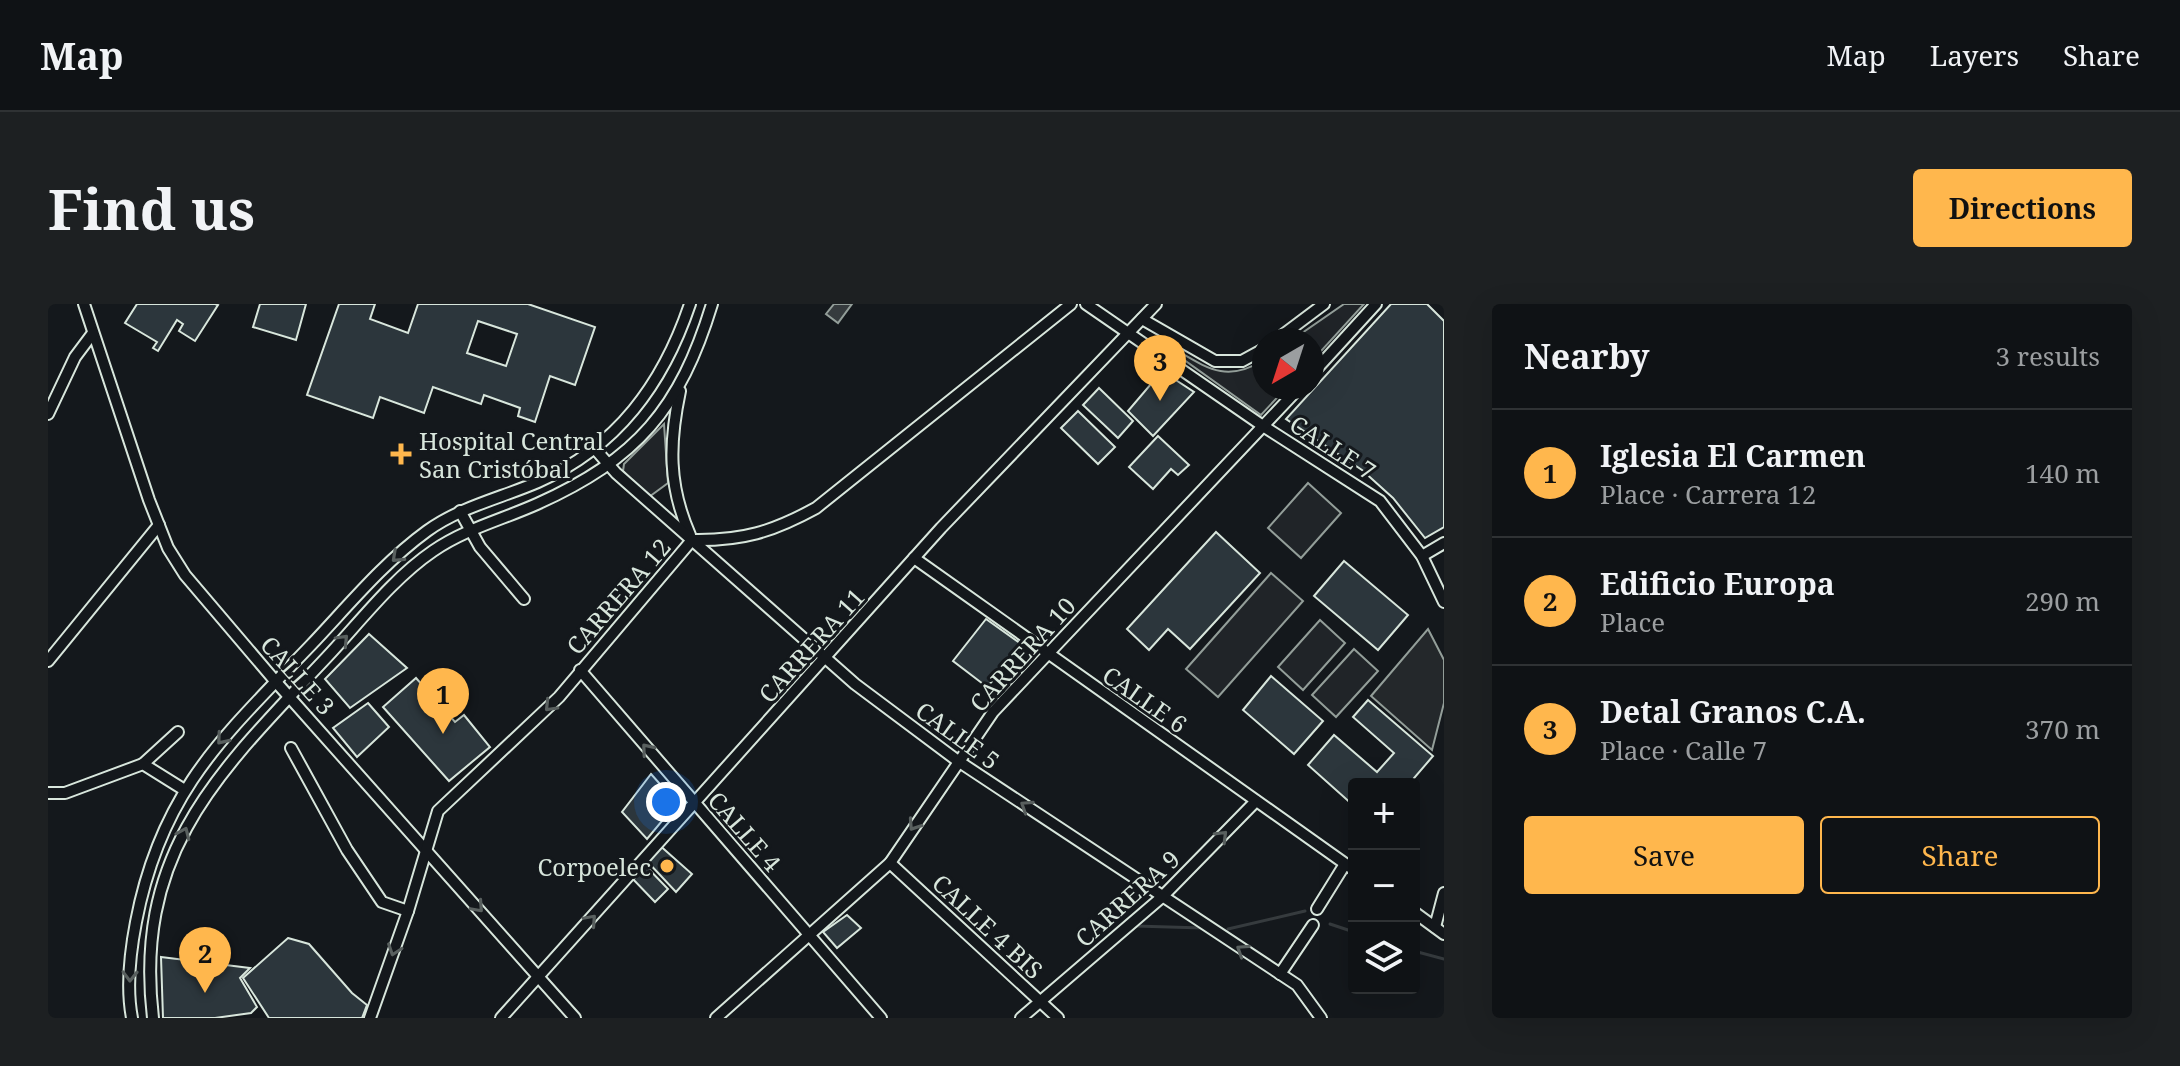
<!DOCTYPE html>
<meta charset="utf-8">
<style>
body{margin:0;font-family:"Noto Serif",serif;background:#1d2022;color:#f1f3f6}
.controls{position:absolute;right:24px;bottom:24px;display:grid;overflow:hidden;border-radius:8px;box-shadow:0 8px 32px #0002}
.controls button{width:72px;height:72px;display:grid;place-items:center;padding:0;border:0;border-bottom:2px solid #2f3234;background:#0f1215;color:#f1f3f6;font:40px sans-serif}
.compass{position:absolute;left:1204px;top:24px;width:72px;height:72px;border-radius:50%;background:#0f1215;box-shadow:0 8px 32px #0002;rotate:219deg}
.you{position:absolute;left:618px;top:498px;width:28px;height:28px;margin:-20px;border:6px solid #fff;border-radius:50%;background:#1a73e8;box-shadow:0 0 0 12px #1a73e833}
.badge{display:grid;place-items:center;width:52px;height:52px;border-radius:50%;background:#ffb74d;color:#111;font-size:26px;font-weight:700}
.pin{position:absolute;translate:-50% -66px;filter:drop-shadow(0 2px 4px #0008)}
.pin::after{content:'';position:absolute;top:42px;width:28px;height:24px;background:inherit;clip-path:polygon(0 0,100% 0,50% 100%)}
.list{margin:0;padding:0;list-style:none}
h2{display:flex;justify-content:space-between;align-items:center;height:104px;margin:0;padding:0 32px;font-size:34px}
h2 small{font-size:26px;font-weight:400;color:#9b9ea0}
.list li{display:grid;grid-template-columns:52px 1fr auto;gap:24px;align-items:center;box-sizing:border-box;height:128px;padding:0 32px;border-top:2px solid #2f3234}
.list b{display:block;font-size:30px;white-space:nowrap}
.list p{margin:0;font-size:26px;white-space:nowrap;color:#9b9ea0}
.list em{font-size:26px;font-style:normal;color:#9b9ea0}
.actions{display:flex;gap:16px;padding:24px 32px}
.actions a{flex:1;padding:18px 0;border:2px solid #ffb74d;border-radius:8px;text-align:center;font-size:28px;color:#ffb74d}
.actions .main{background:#ffb74d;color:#111}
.icon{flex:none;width:44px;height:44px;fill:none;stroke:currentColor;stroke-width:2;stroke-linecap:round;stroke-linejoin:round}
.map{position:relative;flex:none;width:1396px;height:714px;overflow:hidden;border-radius:8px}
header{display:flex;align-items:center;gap:48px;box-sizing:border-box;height:112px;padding:0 40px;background:#0f1215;border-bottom:2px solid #2f3234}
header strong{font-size:38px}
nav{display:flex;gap:44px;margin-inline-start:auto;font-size:28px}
.intro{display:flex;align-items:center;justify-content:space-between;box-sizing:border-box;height:192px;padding:0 48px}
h1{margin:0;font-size:56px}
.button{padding:20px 36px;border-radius:8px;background:#ffb74d;color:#111;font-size:28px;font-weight:700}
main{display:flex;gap:48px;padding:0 48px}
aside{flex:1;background:#0f1215;border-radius:8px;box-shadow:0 8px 32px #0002}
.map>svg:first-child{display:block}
.green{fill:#202428;stroke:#939e99;stroke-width:2}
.parking{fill:#24282b;stroke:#939e99;stroke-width:2}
.water{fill:#363b3e;stroke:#939e99;stroke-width:2}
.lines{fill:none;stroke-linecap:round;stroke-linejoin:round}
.stream{stroke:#363b3e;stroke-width:3}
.building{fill:#2c363c;stroke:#d8e6dc;stroke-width:2;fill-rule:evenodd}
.street-casing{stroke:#d8e6dc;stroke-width:14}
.street{stroke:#14181c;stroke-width:10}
.oneway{stroke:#59605f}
.poi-dot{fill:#ffb74d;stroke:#14181c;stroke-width:3}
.labels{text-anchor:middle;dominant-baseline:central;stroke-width:6;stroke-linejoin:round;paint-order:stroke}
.poi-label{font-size:24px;fill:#d8e6dc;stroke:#14181c;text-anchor:start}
.street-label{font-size:24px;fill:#d8e6dc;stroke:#14181c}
</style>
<header>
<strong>Map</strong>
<nav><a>Map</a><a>Layers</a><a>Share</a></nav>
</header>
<div class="intro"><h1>Find us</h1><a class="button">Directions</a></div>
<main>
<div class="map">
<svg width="1396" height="714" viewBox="0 0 1396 714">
<rect width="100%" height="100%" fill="#14181c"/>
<g class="green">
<polygon points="1296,0 1316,0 1264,57 1264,36 1244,36"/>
<path d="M1123,43C1158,63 1177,80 1216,56V84H1238L1213,111L1121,45Z"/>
<polygon points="616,120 620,179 601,193 575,167 576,160"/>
<polygon points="1260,179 1293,209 1253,254 1220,224"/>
<polygon points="1223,269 1255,297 1170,393 1138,365"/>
<polygon points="1272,316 1297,339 1255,386 1230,363"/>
<polygon points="1306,345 1330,367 1288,413 1264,391"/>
</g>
<polygon class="parking" points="1380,325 1396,356 1396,399 1384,446 1323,392"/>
<polygon class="water" points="786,0 804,0 790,19 778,10"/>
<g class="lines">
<g class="stream">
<polyline points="1282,620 1306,628"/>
<polyline points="1087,622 1155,624"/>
<polyline points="1180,625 1257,607"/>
<polyline points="1366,647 1396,655"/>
</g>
</g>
<g class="building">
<polygon points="89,0 167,0 170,1 147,37 131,27 135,20 129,16 110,47 105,44 109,38 77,19"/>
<polygon points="212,0 258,0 248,36 205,23"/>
<path d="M291,0H327L322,15L360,29L370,0H480L547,23L527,81L502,72L487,118L470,112L472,104L436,91L433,100L385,83L376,109L332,93L325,114L259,91ZM430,17L469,30L458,62L419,49Z"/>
<polygon points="1343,0 1379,0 1396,17 1396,223 1377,234 1345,194 1314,166 1238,115"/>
<polygon points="1114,67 1146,88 1105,132 1080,107"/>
<polygon points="1051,84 1085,117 1070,134 1035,101"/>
<polygon points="1030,107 1067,143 1050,160 1013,124"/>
<polygon points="1110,132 1141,161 1130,171 1123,165 1105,185 1081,163"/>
<polygon points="1168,228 1212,269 1142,345 1120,325 1101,346 1079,325"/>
<polygon points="1296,257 1360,311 1330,346 1266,292"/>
<polygon points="938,315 976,342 939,383 905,357"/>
<polygon points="321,330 359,364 302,404 277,375"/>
<polygon points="1223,372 1275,417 1246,450 1195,406"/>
<polygon points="368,374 407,418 416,411 442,443 401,477 335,403"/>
<polygon points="1320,396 1385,452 1361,480 1306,480 1306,502 1260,461 1286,431 1329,468 1346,449 1305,413"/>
<polygon points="320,399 341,423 309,453 285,424"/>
<polygon points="603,470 629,499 599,535 574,508"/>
<polygon points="609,539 644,570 628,588 596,554"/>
<polygon points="592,556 620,585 607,598 580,570"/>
<polygon points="799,611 813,624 789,644 775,628"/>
<polygon points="240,634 261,640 304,689 319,701 314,714 221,714 195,674"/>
<polygon points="113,653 202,664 192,674 209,703 203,709 167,714 115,714"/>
</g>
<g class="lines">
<defs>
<g id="street">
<polyline points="36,0 101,196 120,244 137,271 228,378 527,714"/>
<polyline points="1038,0 1215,122 1332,197 1374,252 1396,298"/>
<polyline points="1094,15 1167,57 1194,57 1216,45"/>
<polyline points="1228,36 1276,0"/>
<polyline points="1264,70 1328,0"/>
<path d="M632,87C621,139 620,181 642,231"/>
<polyline points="0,110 27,53 45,29"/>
<polyline points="548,146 568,169 807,380 910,457 1249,681 1273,714"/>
<polyline points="412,207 432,243 476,295"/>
<polyline points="1374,252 1396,239"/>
<polyline points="866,254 1306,566"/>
<polyline points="0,357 111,221"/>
<polyline points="532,366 833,714"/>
<polyline points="243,444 299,546 334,598 360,607"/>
<polyline points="95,460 130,428"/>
<polyline points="0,489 17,489 95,460 135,485"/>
<polyline points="842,559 1010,714"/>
<polyline points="1269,605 1297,560"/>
<polyline points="1366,608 1396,630"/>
<polyline points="1387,623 1396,589"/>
<polyline points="1232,670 1265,621"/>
<path d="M84,714C78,683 82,649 88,618C113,487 175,433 263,341C300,302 335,259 379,227C412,203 453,194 490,178C569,143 615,80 642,0"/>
<path d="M105,714C85,546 173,466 278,354C311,319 344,275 385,247C417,225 453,216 489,200C589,155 632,105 664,0"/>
<path d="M322,714L360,607L390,507L511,393L644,236C694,237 724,228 768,204L1023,0"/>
<polyline points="453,714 893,224 1108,0"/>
<polyline points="668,714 842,559 945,408 1251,84"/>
<polyline points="973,714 1114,593 1208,497"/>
</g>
</defs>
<use href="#street" class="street-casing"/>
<use href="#street" class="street"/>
</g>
<defs><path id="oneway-chevron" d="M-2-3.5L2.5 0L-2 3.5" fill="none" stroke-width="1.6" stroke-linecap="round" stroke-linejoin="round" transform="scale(2)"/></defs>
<g class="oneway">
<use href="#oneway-chevron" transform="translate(349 253) rotate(137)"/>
<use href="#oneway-chevron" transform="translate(295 336) rotate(-46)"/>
<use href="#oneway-chevron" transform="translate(502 402) rotate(134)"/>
<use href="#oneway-chevron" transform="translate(174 435) rotate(130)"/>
<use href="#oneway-chevron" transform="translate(599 445) rotate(-130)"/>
<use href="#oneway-chevron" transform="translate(978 502) rotate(-147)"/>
<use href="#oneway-chevron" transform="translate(866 521) rotate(124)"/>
<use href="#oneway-chevron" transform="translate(136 529) rotate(-66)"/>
<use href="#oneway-chevron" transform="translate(1174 532) rotate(-45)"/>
<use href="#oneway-chevron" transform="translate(430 603) rotate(48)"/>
<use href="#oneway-chevron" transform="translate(543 616) rotate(-48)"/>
<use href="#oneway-chevron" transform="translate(346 646) rotate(109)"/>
<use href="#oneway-chevron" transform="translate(1194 646) rotate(-147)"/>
<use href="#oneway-chevron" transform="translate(82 672) rotate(91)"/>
</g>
<g class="poi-dot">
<path d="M349 138h8v8h8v8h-8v8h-8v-8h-8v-8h8z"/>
<circle cx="619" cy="562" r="8"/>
</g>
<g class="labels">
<g class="poi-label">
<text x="371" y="136">Hospital Central<tspan x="371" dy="28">San Cristóbal</tspan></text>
<text x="603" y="562" text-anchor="end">Corpoelec</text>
</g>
<g class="street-label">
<text transform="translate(1285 143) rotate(33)">CALLE 7</text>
<text transform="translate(570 292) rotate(-49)">CARRERA 12</text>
<text transform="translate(763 341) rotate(-48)">CARRERA 11</text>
<text transform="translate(974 350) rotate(-48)">CARRERA 10</text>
<text transform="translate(250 371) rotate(48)">CALLE 3</text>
<text transform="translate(1097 395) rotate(35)">CALLE 6</text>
<text transform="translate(910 431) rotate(36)">CALLE 5</text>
<text transform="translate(697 527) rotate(49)">CALLE 4</text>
<text transform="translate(1079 594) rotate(-42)">CARRERA 9</text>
<text transform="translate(940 622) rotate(43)">CALLE 4 BIS</text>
</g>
</g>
</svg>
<div class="controls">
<button>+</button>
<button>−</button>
<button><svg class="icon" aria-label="layers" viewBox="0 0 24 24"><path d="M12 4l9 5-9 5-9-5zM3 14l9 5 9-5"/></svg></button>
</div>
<svg class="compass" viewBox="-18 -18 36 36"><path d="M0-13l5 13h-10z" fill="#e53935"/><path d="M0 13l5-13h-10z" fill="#9b9ea0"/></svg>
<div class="you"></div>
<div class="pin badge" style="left:395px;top:430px">1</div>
<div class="pin badge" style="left:157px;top:689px">2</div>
<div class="pin badge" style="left:1112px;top:97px">3</div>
</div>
<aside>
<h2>Nearby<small>3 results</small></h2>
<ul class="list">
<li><span class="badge">1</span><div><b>Iglesia El Carmen</b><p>Place · Carrera 12</p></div><em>140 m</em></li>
<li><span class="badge">2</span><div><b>Edificio Europa</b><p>Place</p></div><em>290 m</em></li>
<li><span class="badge">3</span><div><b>Detal Granos C.A.</b><p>Place · Calle 7</p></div><em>370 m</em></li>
</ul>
<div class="actions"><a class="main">Save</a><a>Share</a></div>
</aside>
</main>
